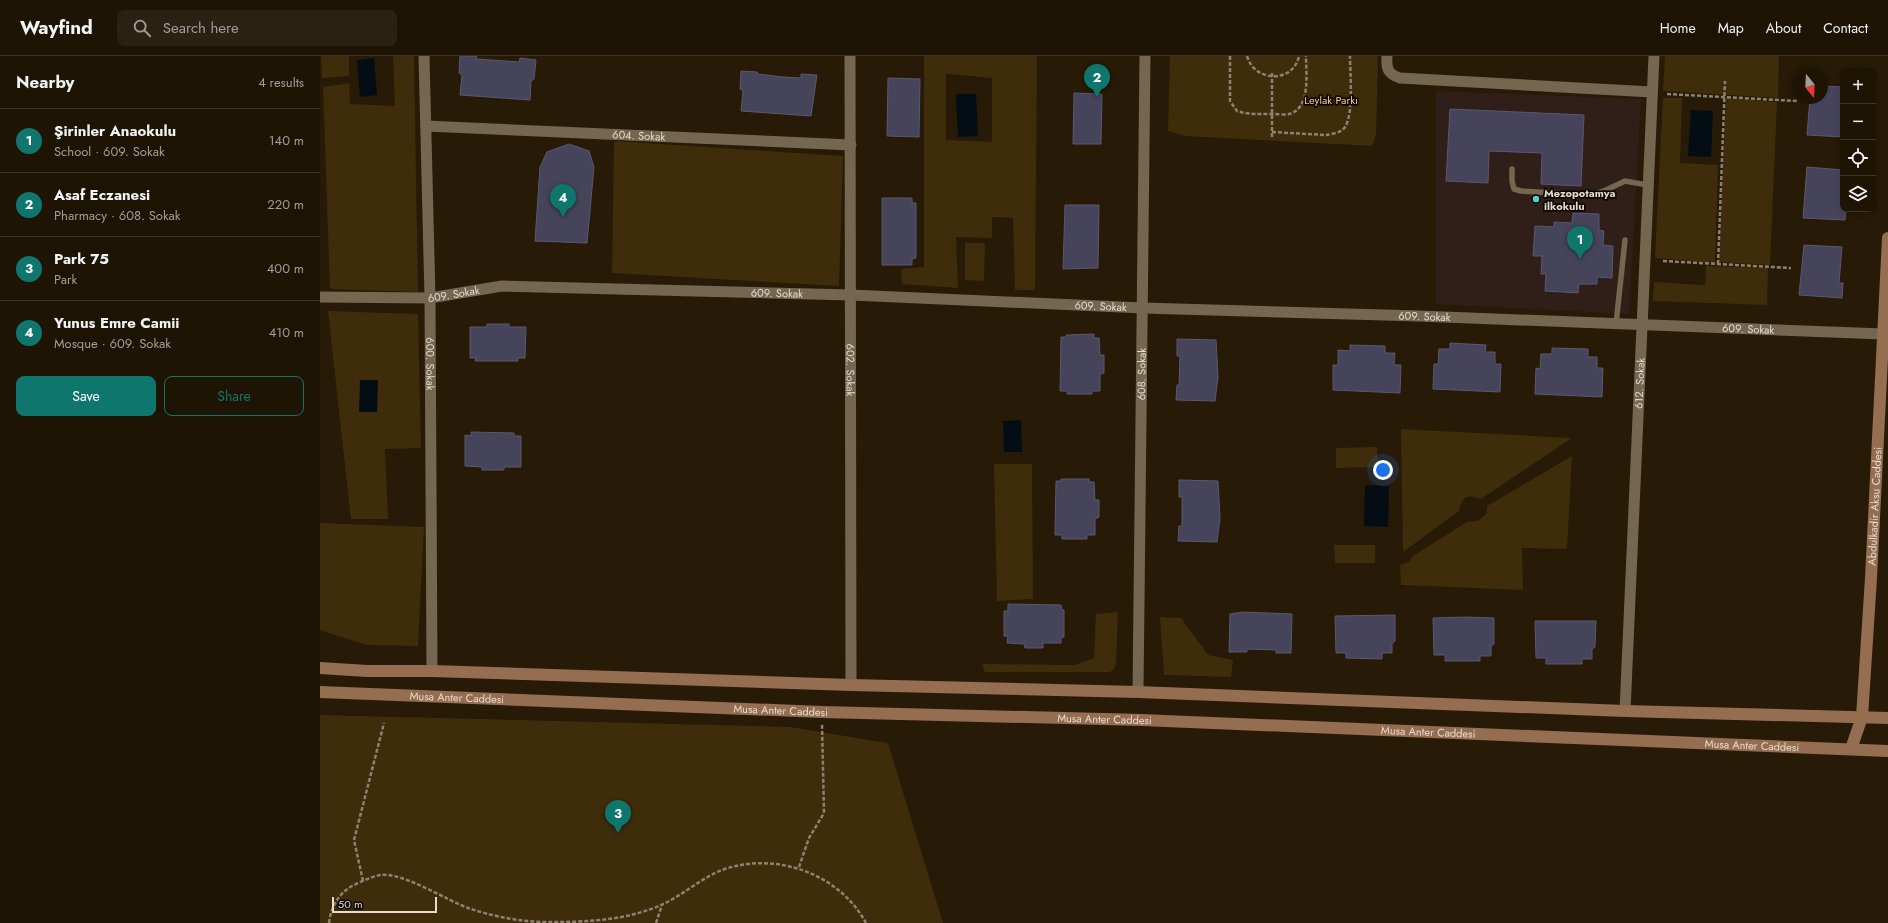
<!DOCTYPE html>
<meta charset="utf-8">
<style>
body{margin:0;font-family:Jost,sans-serif;background:#2a2113;color:#f1f3f6}
.controls{position:absolute;right:12px;top:12px;display:grid;overflow:hidden;border-radius:8px;box-shadow:0 2px 6px #0003}
.controls button{width:36px;height:36px;display:grid;place-items:center;padding:0;border:0;border-bottom:1px solid #3b3326;background:#1d1404;color:#f1f3f6;font:20px sans-serif}
.compass{position:absolute;left:1472px;top:12px;width:36px;height:36px;border-radius:50%;background:#1d1404;box-shadow:0 2px 6px #0003;rotate:162deg}
.scale{position:absolute;left:12px;bottom:10px;width:105px;box-sizing:border-box;padding-left:4px;border:2px solid #e4dbcf;border-top:0;font-size:11px;line-height:14px;white-space:nowrap;color:#e4dbcf;-webkit-text-stroke:3px #0b0602;paint-order:stroke}
.you{position:absolute;left:1063px;top:414px;width:14px;height:14px;margin:-10px;border:3px solid #fff;border-radius:50%;background:#1a73e8;box-shadow:0 0 0 6px #1a73e833}
.badge{display:grid;place-items:center;width:26px;height:26px;border-radius:50%;background:#0f766e;color:#fff;font-size:13px;font-weight:700}
.pin{position:absolute;translate:-50% -33px;filter:drop-shadow(0 1px 2px #0008)}
.pin::after{content:'';position:absolute;top:21px;width:14px;height:12px;background:inherit;clip-path:polygon(0 0,100% 0,50% 100%)}
.list{margin:0;padding:0;list-style:none}
h2{display:flex;justify-content:space-between;align-items:center;height:52px;margin:0;padding:0 16px;font-size:17px}
h2 small{font-size:13px;font-weight:400;color:#a09e9a}
.list li{display:grid;grid-template-columns:26px 1fr auto;gap:12px;align-items:center;box-sizing:border-box;height:64px;padding:0 16px;border-top:1px solid #3b3326}
.list b{display:block;font-size:15px;white-space:nowrap}
.list p{margin:0;font-size:13px;white-space:nowrap;color:#a09e9a}
.list em{font-size:13px;font-style:normal;color:#a09e9a}
.actions{display:flex;gap:8px;padding:12px 16px}
.actions a{flex:1;padding:9px 0;border:1px solid #0f766e;border-radius:8px;text-align:center;font-size:14px;color:#0f766e}
.actions .main{background:#0f766e;color:#fff}
.icon{flex:none;width:22px;height:22px;fill:none;stroke:currentColor;stroke-width:2;stroke-linecap:round;stroke-linejoin:round}
.map{position:relative;flex:none;width:1568px;height:867px;overflow:hidden}
header{display:flex;align-items:center;gap:24px;box-sizing:border-box;height:56px;padding:0 20px;background:#1d1404;border-bottom:1px solid #3b3326}
header strong{font-size:19px}
nav{display:flex;gap:22px;margin-inline-start:auto;font-size:14px}
.search{width:280px;height:36px;background:#2a2113;display:flex;align-items:center;gap:10px;box-sizing:border-box;padding:0 14px;border-radius:8px;color:#a09e9a;font-size:15px}
main{display:flex}
aside{flex:1;background:#1d1404}
.map>svg:first-child{display:block}
.commercial{fill:#301f18}
.green{fill:#3f2c0b;fill-rule:evenodd}
.water{fill:#030d13}
.building{fill:#46445b;stroke:#5a5870}
.lines{fill:none;stroke-linecap:round;stroke-linejoin:round}
.path{stroke:#8d8272;stroke-width:2.5;stroke-dasharray:4 2;stroke-linecap:butt}
.lane{stroke:#74664f;stroke-width:5.5}
.street{stroke:#74664f;stroke-width:11}
.secondary{stroke:#956d51;stroke-width:12}
.poi-dot{fill:#52cbd9;stroke:#0b0602;stroke-width:1.5}
.labels{text-anchor:middle;dominant-baseline:central;stroke-width:3.5;stroke-linejoin:round;paint-order:stroke}
.park-label{font-size:11px;fill:#fecc7c;stroke:#0b0602}
.street-label{font-size:11px;fill:#e4dbcf;stroke:#0b0602}
.poi-label{font-size:11px;font-weight:bold;fill:#e4dbcf;stroke:#0b0602;text-anchor:start}
</style>
<header>
<strong>Wayfind</strong>
<div class="search"><svg class="icon" aria-label="search" viewBox="0 0 24 24"><circle cx="10" cy="10" r="6"/><path d="M15 15l6 6"/></svg>Search here</div>
<nav><a>Home</a><a>Map</a><a>About</a><a>Contact</a></nav>
</header>
<main>
<aside>
<h2>Nearby<small>4 results</small></h2>
<ul class="list">
<li><span class="badge">1</span><div><b>Şirinler Anaokulu</b><p>School · 609. Sokak</p></div><em>140 m</em></li>
<li><span class="badge">2</span><div><b>Asaf Eczanesi</b><p>Pharmacy · 608. Sokak</p></div><em>220 m</em></li>
<li><span class="badge">3</span><div><b>Park 75</b><p>Park</p></div><em>400 m</em></li>
<li><span class="badge">4</span><div><b>Yunus Emre Camii</b><p>Mosque · 609. Sokak</p></div><em>410 m</em></li>
</ul>
<div class="actions"><a class="main">Save</a><a>Share</a></div>
</aside>
<div class="map">
<svg width="1568" height="867" viewBox="0 0 1568 867">
<rect width="100%" height="100%" fill="#271a06"/>
<polygon class="commercial" points="1116,35 1321,43 1309,258 1116,248"/>
<g class="green">
<polygon points="1,0 29,0 29,20 2,22"/>
<polygon points="73,0 94,0 98,236 10,233 3,31 29,27 30,48 75,50"/>
<path d="M604,0H717L715,234H695L693,162L672,161V182L636,181L638,232L582,228L581,213L604,211ZM626,18L672,22V86L626,84Z"/>
<polygon points="850,0 1058,0 1056,79 1052,90 865,80 848,75"/>
<polygon points="1345,0 1459,0 1458,42 1343,35"/>
<polygon points="1343,42 1362,42 1360,107 1398,109 1395,207 1335,202"/>
<polygon points="1406,42 1457,46 1450,209 1399,206"/>
<polygon points="294,85 523,100 519,230 292,217"/>
<polygon points="645,187 665,187 664,225 645,224"/>
<polygon points="1386,210 1448,212 1447,249 1333,245 1334,226 1385,229"/>
<polygon points="8,255 98,258 101,392 65,393 68,463 31,463"/>
<path d="M1081,374V373L1252,382L1161,443C1146,438 1143,440 1139,455L1083,496Z"/>
<polygon points="1057,391 1058,411 1016,412 1016,392"/>
<polygon points="1252,400 1247,493 1202,492 1203,534 1081,529 1080,509 1089,506 1093,500 1147,466 1158,465 1167,457 1167,450"/>
<polygon points="674,408 712,408 713,543 677,545"/>
<polygon points="0,467 104,471 98,590 46,589 0,574"/>
<polygon points="1014,489 1055,489 1055,507 1015,507"/>
<polygon points="798,556 796,607 794,613 790,616 665,616 662,608 755,609 774,602 776,558"/>
<polygon points="840,561 861,562 888,599 913,604 911,621 844,619"/>
<polygon points="0,659 470,671 568,687 623,867 0,867"/>
</g>
<g class="water">
<polygon points="54,2 57,39 40,41 37,4"/>
<polygon points="636,38 656,38 658,80 638,81"/>
<polygon points="1371,54 1393,55 1391,101 1368,100"/>
<polygon points="40,324 58,324 57,356 39,356"/>
<polygon points="701,364 702,396 684,396 683,365"/>
<polygon points="1045,429 1069,430 1068,471 1044,470"/>
</g>
<g class="building">
<polygon points="140,0 156,0 157,3 199,6 200,2 216,4 214,23 211,25 210,44 140,39 142,19 139,17"/>
<polygon points="421,15 437,16 438,18 463,21 481,22 481,18 497,19 491,60 421,55 423,35 420,33"/>
<polygon points="568,22 600,23 599,81 567,80"/>
<polygon points="1502,30 1523,31 1523,81 1487,79 1490,42 1502,42"/>
<polygon points="754,37 782,38 781,88 753,88"/>
<polygon points="1130,53 1264,59 1261,130 1221,128 1222,97 1169,95 1168,127 1126,125"/>
<polygon points="249,88 269,95 274,111 267,187 215,185 220,111 227,96"/>
<polygon points="1487,111 1523,114 1523,153 1526,153 1525,164 1483,162"/>
<polygon points="562,142 592,142 592,147 596,147 596,202 592,203 592,209 562,209"/>
<polygon points="745,149 779,149 778,212 743,213"/>
<polygon points="1253,157 1279,158 1279,174 1284,175 1283,189 1293,190 1292,222 1277,221 1277,228 1259,228 1258,237 1225,235 1226,218 1221,218 1222,200 1213,200 1215,170 1234,171 1234,166 1252,167"/>
<polygon points="1484,189 1522,191 1519,227 1523,227 1522,242 1479,239"/>
<polygon points="167,268 189,268 189,271 206,271 205,302 198,302 198,305 155,305 156,302 150,302 150,271 167,271"/>
<polygon points="774,278 774,282 779,282 780,299 784,299 784,317 780,318 780,335 772,335 772,338 747,338 747,335 740,335 741,281 746,281 746,279"/>
<polygon points="857,283 896,284 898,321 895,345 856,344 857,329 859,329 860,300 857,300"/>
<polygon points="1130,287 1166,289 1165,296 1175,296 1175,308 1181,308 1180,336 1113,333 1114,308 1118,308 1119,293 1130,293"/>
<polygon points="1030,289 1065,290 1065,297 1075,297 1074,309 1081,309 1080,337 1013,334 1013,309 1018,309 1018,294 1030,295"/>
<polygon points="1232,292 1268,293 1268,301 1277,301 1277,312 1283,312 1282,341 1215,338 1216,312 1220,313 1221,298 1232,298"/>
<polygon points="151,376 194,377 194,380 201,380 201,411 184,411 184,414 162,414 162,411 145,410 145,379 151,380"/>
<polygon points="741,423 769,423 769,426 774,426 775,444 779,444 779,461 775,463 775,479 767,479 767,483 742,483 742,479 735,479 736,425 741,425"/>
<polygon points="859,424 898,425 900,462 897,486 858,485 859,470 862,470 862,441 859,441"/>
<polygon points="688,548 741,549 742,554 744,554 744,581 741,582 741,587 723,587 723,592 705,592 704,588 687,587 688,580 684,580 684,555 688,555"/>
<polygon points="923,556 972,558 971,597 956,597 956,594 927,593 927,596 909,596 910,558"/>
<polygon points="1075,559 1075,585 1072,588 1072,597 1062,597 1062,603 1026,602 1026,597 1016,597 1015,560"/>
<polygon points="1145,561 1174,562 1174,588 1171,590 1171,600 1160,600 1160,605 1125,605 1125,599 1114,599 1113,562"/>
<polygon points="1215,565 1276,565 1275,591 1272,593 1272,603 1262,603 1262,608 1226,608 1226,602 1216,602"/>
</g>
<g class="lines">
<g class="path">
<path d="M910,0V45L917,55C929,59 941,58 954,58C958,58 965,59 969,58C991,53 986,17 986,0"/>
<path d="M927,0C934,26 973,28 979,0"/>
<polyline points="1347,38 1477,45"/>
<path d="M952,76L1006,79C1012,78 1021,77 1025,71C1034,57 1030,17 1030,0"/>
<polyline points="952,81 952,15"/>
<polyline points="1343,205 1471,212"/>
<polyline points="1398,208 1405,25"/>
<polyline points="479,811 489,782 504,757 502,668"/>
<polyline points="43,825 34,784 64,667"/>
<path d="M9,867C11,851 18,838 32,830C40,826 51,821 60,819C84,816 127,845 151,853C179,862 208,867 237,866C271,866 310,863 341,849C362,840 381,822 402,814C455,795 519,817 546,867"/>
<polyline points="336,867 342,849"/>
</g>
<g class="lane">
<polyline points="1192,113 1192,125 1194,133 1201,135 1271,139 1286,134 1305,125 1327,129"/>
<polyline points="1296,268 1305,184"/>
</g>
<g class="street">
<path id="s1" d="M104,0L110,242L112,615"/>
<path id="s2" d="M530,0L531,629"/>
<path d="M1067,0C1066,13 1068,18 1080,22L1332,36"/>
<path id="s3" d="M106,70L531,89"/>
<path id="s4" d="M0,241L110,242L182,230L531,239L823,252L1099,260L1563,278"/>
<path id="s5" d="M818,636L825,0"/>
<path id="s6" d="M1305,655L1334,0"/>
</g>
<g class="secondary">
<polyline points="0,612 47,615 112,615 531,629 818,636 1305,655 1568,662"/>
<path id="s7" d="M0,636L502,656L822,664L1568,695"/>
<path id="s8" d="M1531,693L1542,661L1551,522L1568,182"/>
</g>
</g>
<circle class="poi-dot" cx="1216" cy="143" r="4"/>
<g class="labels">
<g class="park-label">
<text x="1011" y="44">Leylak Parkı</text>
</g>
<g class="street-label">
<text stroke="none"><textPath href="#s3" startOffset="213">604. Sokak</textPath></text>
<text stroke="none"><textPath href="#s4" startOffset="134">609. Sokak</textPath></text>
<text stroke="none"><textPath href="#s4" startOffset="458">609. Sokak</textPath></text>
<text stroke="none"><textPath href="#s4" startOffset="782">609. Sokak</textPath></text>
<text stroke="none"><textPath href="#s4" startOffset="1106">609. Sokak</textPath></text>
<text stroke="none"><textPath href="#s4" startOffset="1430">609. Sokak</textPath></text>
<text stroke="none"><textPath href="#s1" startOffset="308">600. Sokak</textPath></text>
<text stroke="none"><textPath href="#s2" startOffset="314">602. Sokak</textPath></text>
<text stroke="none"><textPath href="#s5" startOffset="318">608. Sokak</textPath></text>
<text stroke="none"><textPath href="#s6" startOffset="328">612. Sokak</textPath></text>
<text stroke="none"><textPath href="#s8" startOffset="245">Abdulkadir Aksu Caddesi</textPath></text>
<text stroke="none"><textPath href="#s7" startOffset="137">Musa Anter Caddesi</textPath></text>
<text stroke="none"><textPath href="#s7" startOffset="461">Musa Anter Caddesi</textPath></text>
<text stroke="none"><textPath href="#s7" startOffset="785">Musa Anter Caddesi</textPath></text>
<text stroke="none"><textPath href="#s7" startOffset="1109">Musa Anter Caddesi</textPath></text>
<text stroke="none"><textPath href="#s7" startOffset="1433">Musa Anter Caddesi</textPath></text>
</g>
<g class="poi-label">
<text x="1224" y="137">Mezopotamya<tspan x="1224" dy="13">ilkokulu</tspan></text>
</g>
</g>
</svg>
<div class="controls">
<button>+</button>
<button>−</button>
<button><svg class="icon" aria-label="locate" viewBox="0 0 24 24"><circle cx="12" cy="12" r="6"/><path d="M12 2v4M12 18v4M2 12h4M18 12h4"/></svg></button>
<button><svg class="icon" aria-label="layers" viewBox="0 0 24 24"><path d="M12 4l9 5-9 5-9-5zM3 14l9 5 9-5"/></svg></button>
</div>
<svg class="compass" viewBox="-18 -18 36 36"><path d="M0-13l5 13h-10z" fill="#e53935"/><path d="M0 13l5-13h-10z" fill="#a09e9a"/></svg>
<div class="scale">50 m</div>
<div class="you"></div>
<div class="pin badge" style="left:1260px;top:203px">1</div>
<div class="pin badge" style="left:777px;top:41px">2</div>
<div class="pin badge" style="left:298px;top:777px">3</div>
<div class="pin badge" style="left:243px;top:161px">4</div>
</div>
</main>
